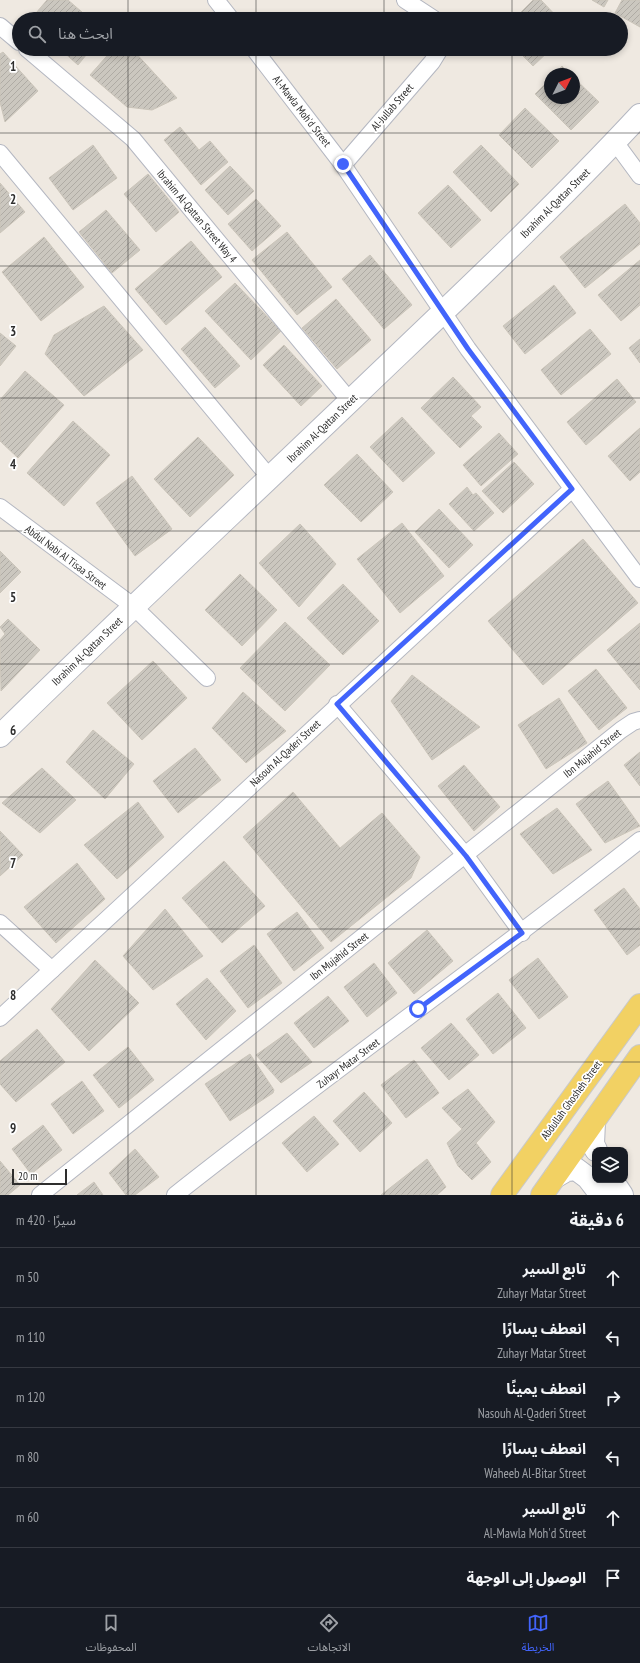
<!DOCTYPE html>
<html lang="ar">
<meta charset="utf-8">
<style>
body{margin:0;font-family:"PT Sans Narrow","Noto Sans Arabic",sans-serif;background:#242831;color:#f1f3f6;direction:rtl}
.controls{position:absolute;right:12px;bottom:12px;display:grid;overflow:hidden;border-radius:8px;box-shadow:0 2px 6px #0003}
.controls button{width:36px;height:36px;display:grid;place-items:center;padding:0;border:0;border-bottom:1px solid #363941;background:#171b24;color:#f1f3f6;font:20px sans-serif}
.compass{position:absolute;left:544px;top:68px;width:36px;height:36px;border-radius:50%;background:#171b24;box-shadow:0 2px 6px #0003;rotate:48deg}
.scale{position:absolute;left:12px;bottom:10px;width:55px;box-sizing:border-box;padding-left:4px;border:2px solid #2e2e2e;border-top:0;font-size:11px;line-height:14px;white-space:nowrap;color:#2e2e2e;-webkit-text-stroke:3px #fff;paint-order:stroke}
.stop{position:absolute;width:12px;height:12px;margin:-9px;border:3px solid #4264fb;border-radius:50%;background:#fff}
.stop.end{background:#4264fb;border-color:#fff;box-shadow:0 1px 4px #0008}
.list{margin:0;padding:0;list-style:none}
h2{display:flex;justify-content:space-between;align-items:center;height:52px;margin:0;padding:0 16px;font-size:17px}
h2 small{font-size:13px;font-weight:400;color:#9ea1a6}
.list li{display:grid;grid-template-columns:26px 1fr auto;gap:12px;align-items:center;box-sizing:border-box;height:60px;padding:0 16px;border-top:1px solid #363941}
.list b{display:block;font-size:15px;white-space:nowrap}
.list p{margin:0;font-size:13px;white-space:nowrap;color:#9ea1a6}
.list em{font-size:13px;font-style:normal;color:#9ea1a6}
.icon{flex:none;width:22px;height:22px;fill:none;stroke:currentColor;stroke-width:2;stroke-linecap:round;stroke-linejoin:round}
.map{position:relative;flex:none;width:640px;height:1195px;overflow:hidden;direction:ltr}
.search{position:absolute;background:#171b24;box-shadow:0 2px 6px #0003;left:12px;right:12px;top:12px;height:44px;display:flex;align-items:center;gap:10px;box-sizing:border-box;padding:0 14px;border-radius:22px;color:#9ea1a6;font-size:15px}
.sheet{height:412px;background:#171b24}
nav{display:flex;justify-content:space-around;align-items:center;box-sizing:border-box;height:56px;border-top:1px solid #363941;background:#171b24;font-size:11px;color:#9ea1a6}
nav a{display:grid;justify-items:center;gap:2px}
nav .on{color:#4264fb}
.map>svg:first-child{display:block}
.building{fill:url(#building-hatch);stroke:#cbc5ba}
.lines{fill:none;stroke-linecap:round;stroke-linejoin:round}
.street-casing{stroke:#b4b7c1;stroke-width:18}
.secondary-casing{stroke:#b4b7c1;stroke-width:24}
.primary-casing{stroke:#c9c9c9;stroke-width:24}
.street{stroke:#fff;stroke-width:16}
.secondary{stroke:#fff;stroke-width:22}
.primary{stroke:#f2d163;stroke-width:22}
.route{stroke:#4264fb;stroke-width:5}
.grid{fill:none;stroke:#2e2e2e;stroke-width:1;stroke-opacity:0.55}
.labels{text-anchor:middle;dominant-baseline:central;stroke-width:3.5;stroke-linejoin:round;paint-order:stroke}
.street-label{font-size:11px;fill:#2e2e2e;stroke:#fff}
.grid-label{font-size:13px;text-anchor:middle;font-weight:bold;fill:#2e2e2e;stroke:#fff;stroke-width:3.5;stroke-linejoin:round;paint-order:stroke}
</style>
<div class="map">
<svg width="640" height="1195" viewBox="0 0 640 1195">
<defs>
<pattern id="building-hatch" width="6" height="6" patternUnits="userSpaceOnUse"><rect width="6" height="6" fill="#cbc7bf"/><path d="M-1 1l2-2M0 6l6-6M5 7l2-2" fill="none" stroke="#afaba4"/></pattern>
</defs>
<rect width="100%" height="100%" fill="#efe9e1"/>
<g class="building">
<polygon points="47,0 68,0 90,19 31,19"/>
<polygon points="533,0 541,0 559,19 514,19"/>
<polygon points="592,0 608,0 604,7"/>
<polygon points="622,0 640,0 640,27 615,13"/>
<polygon points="60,49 91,49 78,65"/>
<polygon points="113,49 132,49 177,98 152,110 127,107 90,75"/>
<polygon points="516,49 551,49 533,66"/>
<polygon points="3,52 38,91 5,122 0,102 0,54"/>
<polygon points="562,66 570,74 555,74"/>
<polygon points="574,78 599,102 571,130 535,94 550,79 550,98 574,98"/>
<polygon points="525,108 559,141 532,168 499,135"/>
<polygon points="180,127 199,150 210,141 228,162 201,185 164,140"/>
<polygon points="93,145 117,178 73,210 49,178"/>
<polygon points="481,145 519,184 491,212 453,172"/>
<polygon points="230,166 254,191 228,215 205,190"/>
<polygon points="148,174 179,212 156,232 124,194"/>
<polygon points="0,183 25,212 0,233"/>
<polygon points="448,185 481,220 451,248 418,213"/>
<polygon points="256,199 281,226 252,251 228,224"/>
<polygon points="625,204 640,223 640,244 585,288 560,257"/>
<polygon points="106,210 140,250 112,273 79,232"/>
<polygon points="287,232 332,287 297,315 252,260"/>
<polygon points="44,237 84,287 41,321 2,272"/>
<polygon points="191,241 222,277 166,325 135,289"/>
<polygon points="370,255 412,305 384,329 342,279"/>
<polygon points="640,260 640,305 621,321 598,295"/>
<polygon points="235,283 281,331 251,360 205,311"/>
<polygon points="554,285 576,313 525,354 503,326"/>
<polygon points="336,299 371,340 337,369 302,328"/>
<polygon points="104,306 143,350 84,396 45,354 54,335"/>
<polygon points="205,327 240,366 215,388 181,349"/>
<polygon points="590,329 611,354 561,395 541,370"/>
<polygon points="0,333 16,346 0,366"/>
<polygon points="640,339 640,363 629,348"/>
<polygon points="284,345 322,386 301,406 263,365"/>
<polygon points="25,371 64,405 18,458 0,441 0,400"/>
<polygon points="453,377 481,407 471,416 482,427 460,448 421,408"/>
<polygon points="617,379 636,402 586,445 567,422"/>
<polygon points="402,417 435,453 403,482 370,447"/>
<polygon points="73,421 110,455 64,506 27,473"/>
<polygon points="640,428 640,472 630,481 608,456"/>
<polygon points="499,433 518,454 481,486 463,465"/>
<polygon points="198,437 234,475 190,517 154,479"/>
<polygon points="357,454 393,492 361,522 324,485"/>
<polygon points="514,462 534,484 503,513 482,491"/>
<polygon points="132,476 172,529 135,556 96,503"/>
<polygon points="467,487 473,495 476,493 494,513 474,531 449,504"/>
<polygon points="439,509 473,545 449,568 415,532"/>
<polygon points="402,523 444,576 400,613 357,559"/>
<polygon points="300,524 336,564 299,607 259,563"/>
<polygon points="583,539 638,603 543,685 488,621"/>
<polygon points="0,551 21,572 0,593"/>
<polygon points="240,574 277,610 242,646 205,610"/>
<polygon points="343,584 379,621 343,655 307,618"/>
<polygon points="8,619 40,650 1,691 0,640 5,634 0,627"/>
<polygon points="285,622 330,665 285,711 240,668"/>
<polygon points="640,623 640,690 607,650"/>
<polygon points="153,661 187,698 142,740 107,703"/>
<polygon points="596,669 627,708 599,730 568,691"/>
<polygon points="412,675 480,727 432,760 391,701"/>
<polygon points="243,692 286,731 246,763 212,728"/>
<polygon points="559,698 587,743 546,769 518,725"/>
<polygon points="93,730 134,764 105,799 66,762"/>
<polygon points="195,748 221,780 178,813 153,781"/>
<polygon points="640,752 640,786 624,765"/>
<polygon points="464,765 500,807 474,831 438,786"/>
<polygon points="42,768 76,800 40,833 2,803"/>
<polygon points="608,781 640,826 605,843 576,804"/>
<polygon points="293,792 340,848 382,813 420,857 411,878 331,942 243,837"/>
<polygon points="138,802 164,837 117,879 84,845"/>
<polygon points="557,808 592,850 553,874 520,834"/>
<polygon points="0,831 23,855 0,876"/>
<polygon points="224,861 265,906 222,943 182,898"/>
<polygon points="77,863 105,899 56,943 24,907"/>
<polygon points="624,888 640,909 640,945 627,955 594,910"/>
<polygon points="165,909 203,956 153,990 123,956"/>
<polygon points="297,912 324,948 294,971 267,934"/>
<polygon points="427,930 453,961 414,994 388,963"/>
<polygon points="254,945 282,983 248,1008 220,971"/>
<polygon points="538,958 568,997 539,1019 509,980"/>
<polygon points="95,960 139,1003 89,1051 51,1009"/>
<polygon points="374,963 397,993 367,1017 344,987"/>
<polygon points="207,978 236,1011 206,1040 176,1004"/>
<polygon points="498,993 526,1028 493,1054 466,1019"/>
<polygon points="328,996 349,1021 314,1048 294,1023"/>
<polygon points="451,1023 479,1055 449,1080 421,1048"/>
<polygon points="37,1029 65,1062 16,1102 0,1084 0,1061"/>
<polygon points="287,1033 312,1062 281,1083 256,1055"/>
<polygon points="128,1047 154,1080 119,1108 93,1075"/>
<polygon points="250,1054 274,1090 273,1093 230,1121 205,1084"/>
<polygon points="414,1060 439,1093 406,1118 381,1085"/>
<polygon points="82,1081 104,1111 73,1134 51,1104"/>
<polygon points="468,1089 495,1122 476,1143 491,1162 472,1180 458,1166 447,1143 462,1129 442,1108"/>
<polygon points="364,1092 392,1123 360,1152 333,1121"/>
<polygon points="314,1116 339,1144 307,1172 282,1143"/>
<polygon points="43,1125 62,1150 31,1174 12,1149"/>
<polygon points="135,1149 159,1177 135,1195 126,1195 109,1173"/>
<polygon points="427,1159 446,1187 437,1195 381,1195"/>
<polygon points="0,1161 20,1185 8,1195 0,1195"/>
<polygon points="94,1182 103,1195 77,1195"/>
</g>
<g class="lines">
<defs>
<g id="street">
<polyline points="216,0 231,19"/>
<polyline points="405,0 434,19"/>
<polyline points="0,26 19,42"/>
<polyline points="27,49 133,139 350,401"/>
<polyline points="254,49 343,165 468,349 640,579"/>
<polyline points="615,142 640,176"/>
<polyline points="0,153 270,478"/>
<polyline points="343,165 432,62 440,49"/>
<polyline points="0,507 133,606 207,678"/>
<polyline points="337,704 466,856 522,933"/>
<polyline points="0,923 52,970"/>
<polyline points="0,1018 572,489"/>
<path d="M40,1195C233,1039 428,886 621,730L633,722L640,720"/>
<path d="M175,1195C328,1074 487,961 640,840"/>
</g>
<g id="secondary">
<path d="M0,736C115,623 233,513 350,401C448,307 547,215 640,115"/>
<polyline points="594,1122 593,1144 596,1150"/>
<polyline points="555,1177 567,1170 576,1169 588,1178 601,1195"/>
<polyline points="612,1180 622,1195"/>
</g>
<g id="primary">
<polyline points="502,1195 640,1005"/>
<polyline points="542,1195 640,1056"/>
</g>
</defs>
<use href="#street" class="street-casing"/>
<use href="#secondary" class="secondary-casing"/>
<use href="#primary" class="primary-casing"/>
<use href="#street" class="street"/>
<use href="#secondary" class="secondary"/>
<use href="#primary" class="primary"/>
</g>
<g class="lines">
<polyline class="route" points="343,164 468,349 572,489 337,704 466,856 522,933 418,1009"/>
</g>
<path class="grid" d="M128,0V19M256,0V19M384,0V19M512,0V19M128,49V1195M256,49V1195M384,49V1195M512,49V1195M0,133H640M0,266H640M0,398H640M0,531H640M0,664H640M0,797H640M0,929H640M0,1062H640"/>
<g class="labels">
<g class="street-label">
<text transform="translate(392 107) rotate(-49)">Al-Jullab Street</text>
<text transform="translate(302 111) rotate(52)">Al-Mawla Moh'd Street</text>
<text transform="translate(555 203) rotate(-45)">Ibrahim Al-Qattan Street</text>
<text transform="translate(197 216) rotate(50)">Ibrahim Al-Qattan Street Way 4</text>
<text transform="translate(322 428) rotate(-44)">Ibrahim Al-Qattan Street</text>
<text transform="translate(66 557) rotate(37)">ِAbdul Nabi Al Tisaa Street</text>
<text transform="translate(87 651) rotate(-44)">Ibrahim Al-Qattan Street</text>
<text transform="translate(285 753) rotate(-43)">Nasouh Al-Qaderi Street</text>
<text transform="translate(592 753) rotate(-39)">Ibn Mujahid Street</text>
<text transform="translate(339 956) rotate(-38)">Ibn Mujahid Street</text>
<text transform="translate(348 1063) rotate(-37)">Zuhayr Matar Street</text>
<text transform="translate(571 1100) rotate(-54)">Abdullah Ghosheh Street</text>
</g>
</g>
<g class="grid-label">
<text x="13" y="71">1</text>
<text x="13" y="204">2</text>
<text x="13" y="336">3</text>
<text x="13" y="469">4</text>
<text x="13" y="602">5</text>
<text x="13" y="735">6</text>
<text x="13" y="868">7</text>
<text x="13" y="1000">8</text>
<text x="13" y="1133">9</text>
</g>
</svg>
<div class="controls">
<button><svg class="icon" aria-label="layers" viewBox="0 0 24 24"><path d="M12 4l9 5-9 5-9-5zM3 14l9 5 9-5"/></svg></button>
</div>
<svg class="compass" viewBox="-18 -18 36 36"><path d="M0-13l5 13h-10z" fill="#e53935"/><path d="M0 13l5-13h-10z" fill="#9ea1a6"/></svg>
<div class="scale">20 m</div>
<div class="stop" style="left:418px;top:1009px"></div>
<div class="stop end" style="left:343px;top:164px"></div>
<div class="search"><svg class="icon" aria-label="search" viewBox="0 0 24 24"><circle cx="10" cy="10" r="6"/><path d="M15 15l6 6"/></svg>ابحث هنا</div>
</div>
<section class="sheet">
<h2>6 دقيقة<small>سيرًا · 420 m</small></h2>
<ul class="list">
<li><svg class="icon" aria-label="ahead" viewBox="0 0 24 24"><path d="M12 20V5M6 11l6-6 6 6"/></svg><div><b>تابع السير</b><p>Zuhayr Matar Street</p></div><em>50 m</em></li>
<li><svg class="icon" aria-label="left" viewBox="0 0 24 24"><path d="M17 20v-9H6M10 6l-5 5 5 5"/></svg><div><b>انعطف يسارًا</b><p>Zuhayr Matar Street</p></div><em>110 m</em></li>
<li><svg class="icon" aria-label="right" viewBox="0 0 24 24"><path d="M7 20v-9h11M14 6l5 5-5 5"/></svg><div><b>انعطف يمينًا</b><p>Nasouh Al-Qaderi Street</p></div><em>120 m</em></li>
<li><svg class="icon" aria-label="left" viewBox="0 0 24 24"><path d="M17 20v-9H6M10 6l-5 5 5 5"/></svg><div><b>انعطف يسارًا</b><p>Waheeb Al-Bitar Street</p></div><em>80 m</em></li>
<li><svg class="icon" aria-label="ahead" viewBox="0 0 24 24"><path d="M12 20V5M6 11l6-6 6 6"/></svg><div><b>تابع السير</b><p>Al-Mawla Moh'd Street</p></div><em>60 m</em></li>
<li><svg class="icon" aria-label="arrive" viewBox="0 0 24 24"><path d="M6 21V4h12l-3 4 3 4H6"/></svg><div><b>الوصول إلى الوجهة</b></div></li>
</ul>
</section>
<nav>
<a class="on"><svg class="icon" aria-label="map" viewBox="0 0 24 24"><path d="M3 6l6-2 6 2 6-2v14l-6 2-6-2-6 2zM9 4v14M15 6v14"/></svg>الخريطة</a>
<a><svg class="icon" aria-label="directions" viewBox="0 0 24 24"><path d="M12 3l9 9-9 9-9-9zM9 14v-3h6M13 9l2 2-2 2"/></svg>الاتجاهات</a>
<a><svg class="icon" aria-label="saved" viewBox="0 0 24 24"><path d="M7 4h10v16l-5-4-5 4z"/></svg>المحفوظات</a>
</nav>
